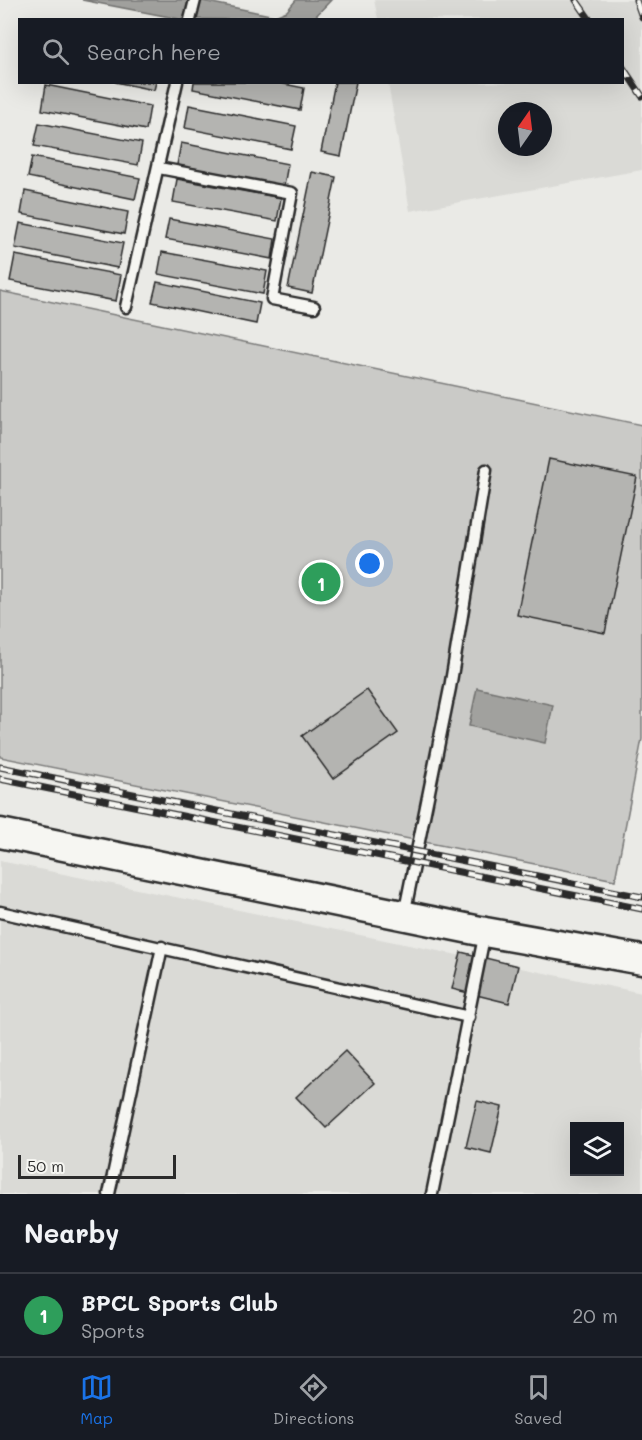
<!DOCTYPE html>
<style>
body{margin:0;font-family:Mali,sans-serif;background:#20242c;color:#f1f3f6}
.controls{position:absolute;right:18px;bottom:18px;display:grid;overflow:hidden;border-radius:0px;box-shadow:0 6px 24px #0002}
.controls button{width:54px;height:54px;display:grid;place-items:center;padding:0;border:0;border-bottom:2px solid #363941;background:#171b24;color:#f1f3f6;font:30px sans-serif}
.compass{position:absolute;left:498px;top:102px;width:54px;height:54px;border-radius:50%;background:#171b24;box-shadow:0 6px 24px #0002;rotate:14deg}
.scale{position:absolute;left:18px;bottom:15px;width:158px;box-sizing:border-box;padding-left:6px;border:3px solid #2b2b2b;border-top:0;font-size:16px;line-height:21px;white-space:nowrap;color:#2b2b2b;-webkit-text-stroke:4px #f6f6f2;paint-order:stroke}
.you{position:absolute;left:370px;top:564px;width:21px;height:21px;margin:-15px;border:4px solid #fff;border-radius:50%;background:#1a73e8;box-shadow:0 0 0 9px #1a73e833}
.badge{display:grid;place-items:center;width:39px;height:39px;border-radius:50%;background:#1a73e8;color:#fff;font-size:20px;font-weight:700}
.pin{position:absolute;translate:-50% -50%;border:3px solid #fff;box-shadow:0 2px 6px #0006}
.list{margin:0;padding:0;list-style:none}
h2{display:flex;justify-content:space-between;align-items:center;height:78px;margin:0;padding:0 24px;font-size:26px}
h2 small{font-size:20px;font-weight:400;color:#9ea1a6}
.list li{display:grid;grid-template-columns:39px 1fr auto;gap:18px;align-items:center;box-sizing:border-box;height:84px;padding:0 24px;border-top:2px solid #363941}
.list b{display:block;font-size:22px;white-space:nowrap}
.list p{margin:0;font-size:20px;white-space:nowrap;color:#9ea1a6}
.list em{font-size:20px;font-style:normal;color:#9ea1a6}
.icon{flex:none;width:33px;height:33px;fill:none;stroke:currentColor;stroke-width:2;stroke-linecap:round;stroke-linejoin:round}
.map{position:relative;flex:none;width:642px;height:1194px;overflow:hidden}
.search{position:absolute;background:#171b24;box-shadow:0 6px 24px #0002;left:18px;right:18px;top:18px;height:66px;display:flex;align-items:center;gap:15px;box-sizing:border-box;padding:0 21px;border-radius:0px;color:#9ea1a6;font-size:22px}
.sheet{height:162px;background:#171b24}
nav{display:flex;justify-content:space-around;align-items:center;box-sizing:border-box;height:84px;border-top:2px solid #363941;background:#171b24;font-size:16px;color:#9ea1a6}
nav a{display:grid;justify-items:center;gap:3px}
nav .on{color:#1a73e8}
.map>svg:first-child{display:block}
.built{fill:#dadad6;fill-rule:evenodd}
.green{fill:#cacac7;stroke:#7a7a79;stroke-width:1.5}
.water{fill:#a1a19e;stroke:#727270;stroke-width:1.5}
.building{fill:#b4b4b1;stroke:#2b2b2b;stroke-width:1.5}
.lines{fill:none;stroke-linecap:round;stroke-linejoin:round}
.lane-casing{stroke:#2b2b2b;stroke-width:15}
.secondary-casing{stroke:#2b2b2b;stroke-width:33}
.lane{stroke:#f6f6f2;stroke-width:10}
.secondary{stroke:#f6f6f2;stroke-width:28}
.rail-casing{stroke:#2b2b2b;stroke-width:7}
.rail{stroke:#f6f6f2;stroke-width:4.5;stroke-dasharray:14;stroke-linecap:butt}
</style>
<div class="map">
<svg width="642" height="1194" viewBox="0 0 642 1194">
<rect width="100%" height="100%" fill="#eaeae6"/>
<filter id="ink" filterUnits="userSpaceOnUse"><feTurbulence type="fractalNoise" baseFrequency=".0167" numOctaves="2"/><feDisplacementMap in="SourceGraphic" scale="12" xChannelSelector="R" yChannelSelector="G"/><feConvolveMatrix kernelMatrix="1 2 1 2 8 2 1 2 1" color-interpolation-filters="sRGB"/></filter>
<g filter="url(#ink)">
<g class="built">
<path d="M374,0H642V170L410,211L388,83L622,82V20L378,19ZM507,111H543V147H507Z"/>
<path d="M0,861L642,993V1194H0ZM574,1126H620V1172H574Z"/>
</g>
<polygon class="green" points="0,291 642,425 642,739 615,880 0,757"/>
<g class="water">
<polygon points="82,0 198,0 275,16 287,11 296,0 331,0 312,20 180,19"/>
<polygon points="477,688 553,705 545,743 469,726"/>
</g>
<g class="building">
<polygon points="115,82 156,82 154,90"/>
<polygon points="194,82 274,82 304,88 300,110 193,89"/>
<polygon points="335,82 356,82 341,156 321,152"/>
<polygon points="46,85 150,106 146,130 42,110"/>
<polygon points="189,105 296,126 291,149 185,128"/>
<polygon points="39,123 142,143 138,165 34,146"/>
<polygon points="181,143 288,164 284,186 177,165"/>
<polygon points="32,157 140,178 135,199 28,177"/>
<polygon points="312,172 336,177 312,293 288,288"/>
<polygon points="177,179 281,198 277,221 173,202"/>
<polygon points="25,191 128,212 124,234 21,214"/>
<polygon points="169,219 275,239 272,259 165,239"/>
<polygon points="20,223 123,243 118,268 15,248"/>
<polygon points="162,252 267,271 263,294 158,274"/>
<polygon points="15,255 121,275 116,301 10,281"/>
<polygon points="157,282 260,303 256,324 152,302"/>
<polygon points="549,459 637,477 605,633 517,615"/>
<polygon points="367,690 398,733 333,779 302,736"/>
<polygon points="461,952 518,966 509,1003 452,989"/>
<polygon points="345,1051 375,1083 326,1128 296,1097"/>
<polygon points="477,1101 502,1107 491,1153 466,1147"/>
</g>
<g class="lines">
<defs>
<g id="lane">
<polyline points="190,20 195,0"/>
<polyline points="159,168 292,193 272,299 314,307"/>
<polyline points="126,307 177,82"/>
<polyline points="0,912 469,1017"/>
<polyline points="404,915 450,688 486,470"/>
<polyline points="109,1194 162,947"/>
<polyline points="432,1194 485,932"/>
</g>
<polyline id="secondary" points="0,833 485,932 642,960"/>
</defs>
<use href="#lane" class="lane-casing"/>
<use href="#secondary" class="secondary-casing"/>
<use href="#lane" class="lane"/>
<use href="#secondary" class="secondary"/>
<defs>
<g id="rail">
<polyline points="576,0 590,20"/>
<polyline points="636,0 642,17"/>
<polyline points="622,66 642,96"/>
<polyline points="0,767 642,897"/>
<polyline points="0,779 642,909"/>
</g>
</defs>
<use href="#rail" class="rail-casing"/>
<use href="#rail" class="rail"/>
</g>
</g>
</svg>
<div class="controls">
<button><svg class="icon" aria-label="layers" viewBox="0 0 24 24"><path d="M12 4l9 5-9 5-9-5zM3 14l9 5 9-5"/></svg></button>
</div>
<svg class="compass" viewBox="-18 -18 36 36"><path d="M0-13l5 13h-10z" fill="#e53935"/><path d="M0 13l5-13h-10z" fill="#9ea1a6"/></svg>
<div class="scale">50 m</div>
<div class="you"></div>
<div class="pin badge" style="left:321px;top:582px;background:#2e9e5b">1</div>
<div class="search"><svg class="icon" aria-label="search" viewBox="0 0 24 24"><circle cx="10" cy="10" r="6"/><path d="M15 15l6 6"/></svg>Search here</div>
</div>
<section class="sheet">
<h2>Nearby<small></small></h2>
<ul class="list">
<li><span class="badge" style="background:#2e9e5b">1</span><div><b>BPCL Sports Club</b><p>Sports</p></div><em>20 m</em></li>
</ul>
</section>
<nav>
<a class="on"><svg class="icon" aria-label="map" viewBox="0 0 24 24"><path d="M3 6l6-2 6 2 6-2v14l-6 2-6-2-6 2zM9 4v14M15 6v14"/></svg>Map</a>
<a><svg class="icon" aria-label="directions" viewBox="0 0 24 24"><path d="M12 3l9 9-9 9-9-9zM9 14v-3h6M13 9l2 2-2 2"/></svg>Directions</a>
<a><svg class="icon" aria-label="saved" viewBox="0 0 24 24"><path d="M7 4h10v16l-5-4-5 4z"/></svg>Saved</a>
</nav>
